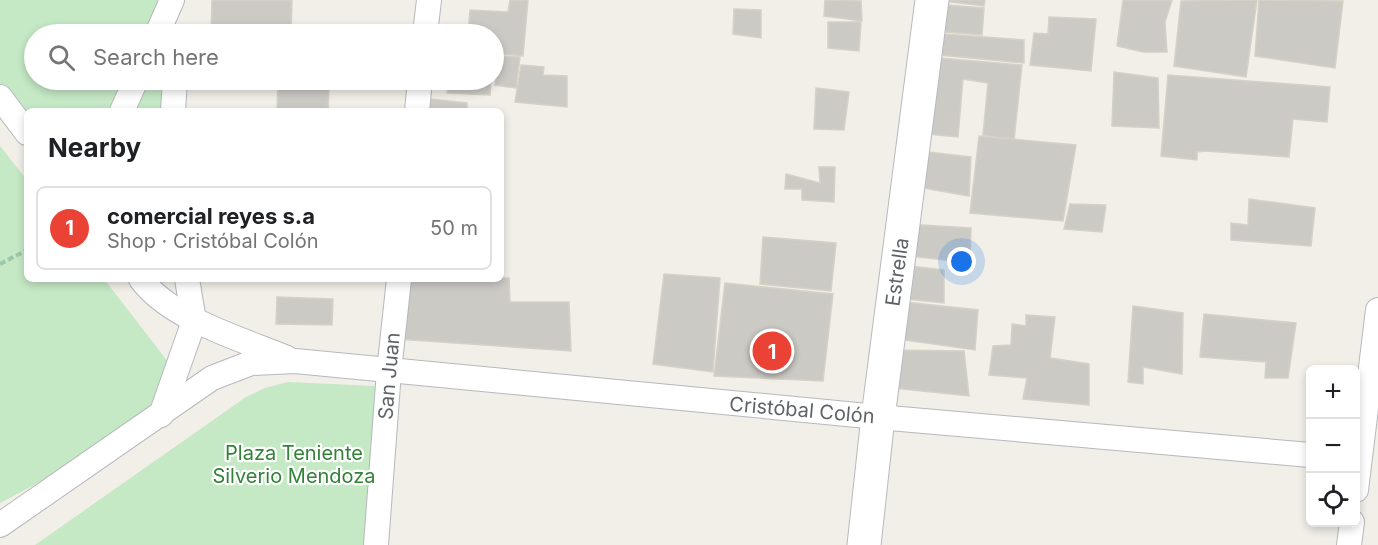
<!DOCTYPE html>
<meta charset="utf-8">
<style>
body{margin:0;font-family:Inter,sans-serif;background:#f2f2f2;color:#202124}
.controls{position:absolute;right:18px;bottom:18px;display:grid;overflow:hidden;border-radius:9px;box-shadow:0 3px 9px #0003}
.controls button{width:54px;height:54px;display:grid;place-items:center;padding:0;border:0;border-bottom:2px solid #e0e0e0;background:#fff;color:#202124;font:30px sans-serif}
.you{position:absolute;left:962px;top:262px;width:21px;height:21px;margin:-15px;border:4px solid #fff;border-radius:50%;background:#1a73e8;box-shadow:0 0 0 9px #1a73e833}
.badge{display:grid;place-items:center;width:39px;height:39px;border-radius:50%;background:#ea4335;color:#fff;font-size:20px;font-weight:700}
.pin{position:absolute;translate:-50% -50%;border:3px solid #fff;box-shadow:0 2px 6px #0006}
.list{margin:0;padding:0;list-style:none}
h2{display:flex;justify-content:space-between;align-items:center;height:78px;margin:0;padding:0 24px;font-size:26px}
h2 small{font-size:20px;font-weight:400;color:#757577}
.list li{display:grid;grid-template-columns:39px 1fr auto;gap:18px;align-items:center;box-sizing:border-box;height:84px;margin:0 12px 12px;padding:0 12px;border:2px solid #e0e0e0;border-radius:9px}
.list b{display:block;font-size:22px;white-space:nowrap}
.list p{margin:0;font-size:20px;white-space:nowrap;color:#757577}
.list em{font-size:20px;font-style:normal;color:#757577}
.icon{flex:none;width:33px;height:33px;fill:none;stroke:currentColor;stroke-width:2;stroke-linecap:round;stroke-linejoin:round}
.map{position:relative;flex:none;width:1378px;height:545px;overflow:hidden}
.search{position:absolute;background:#fff;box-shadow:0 3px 9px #0003;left:24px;top:24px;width:480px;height:66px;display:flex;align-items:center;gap:15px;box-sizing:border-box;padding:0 21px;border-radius:33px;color:#757577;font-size:22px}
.panel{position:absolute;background:#fff;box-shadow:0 3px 9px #0003;left:24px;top:108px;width:480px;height:174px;border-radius:9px}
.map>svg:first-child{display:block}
.green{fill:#c5e8c5}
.building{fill:#cccac5;stroke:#d6d1c6;stroke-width:1.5}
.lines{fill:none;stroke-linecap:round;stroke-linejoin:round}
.minor-casing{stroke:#b5b8bc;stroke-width:26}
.secondary-casing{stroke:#b6babf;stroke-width:35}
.path{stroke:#9cc7a9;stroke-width:4;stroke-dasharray:6 3;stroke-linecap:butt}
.minor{stroke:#fff;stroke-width:24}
.secondary{stroke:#fff;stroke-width:33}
.labels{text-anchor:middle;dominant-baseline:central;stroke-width:4.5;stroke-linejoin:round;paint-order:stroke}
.street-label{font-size:20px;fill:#5f6368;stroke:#fff}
.park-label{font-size:20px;fill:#348238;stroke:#fff}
</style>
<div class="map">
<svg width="1378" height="545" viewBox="0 0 1378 545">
<rect width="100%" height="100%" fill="#f1efe8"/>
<g class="green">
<polygon points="0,0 172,0 162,34 34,34 34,80 175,80 173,111 27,111 27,133 0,97"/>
<polygon points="0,146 27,180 27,279 104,279 172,367 165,416 0,503"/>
<polygon points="288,382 374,386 382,389 373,545 35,545 246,397 265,388"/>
</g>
<g class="building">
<polygon points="212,0 292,0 291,34 211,34"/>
<polygon points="510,0 528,0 523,56 494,53 494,34 468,34 470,10 508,12"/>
<polygon points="825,0 861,1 862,21 824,16"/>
<polygon points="935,0 985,0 984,6"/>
<polygon points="1123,0 1172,0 1165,22 1167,52 1143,52 1117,46"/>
<polygon points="1257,0 1246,77 1174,66 1181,1"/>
<polygon points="1259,0 1343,1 1335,68 1255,56"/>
<polygon points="934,4 984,8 982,35 932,31"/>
<polygon points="734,9 761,10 761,38 733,34"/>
<polygon points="1049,17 1096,19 1091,71 1030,65 1034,33 1048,34"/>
<polygon points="828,22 861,22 859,51 828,48"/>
<polygon points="931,33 1024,40 1024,63 929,54"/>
<polygon points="499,56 520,57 516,88 495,85"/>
<polygon points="928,57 1022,65 1014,140 983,135 988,83 963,79 958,137 918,133"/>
<polygon points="521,65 544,67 543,75 567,76 567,107 515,102"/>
<polygon points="1114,72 1158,78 1159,128 1112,126"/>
<polygon points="1168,75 1330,87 1327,122 1293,119 1289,157 1205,151 1197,152 1197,160 1161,156"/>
<polygon points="449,80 491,80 490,95 447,93"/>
<polygon points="278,84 329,86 328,111 277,111"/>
<polygon points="816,88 849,92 844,130 814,129"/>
<polygon points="429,99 467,103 467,111 428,111"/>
<polygon points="979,136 1076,145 1063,221 970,213"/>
<polygon points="919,151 971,157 969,196 912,186"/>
<polygon points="819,167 835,167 834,202 802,200 802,189 785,189 786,174 820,183"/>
<polygon points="1249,199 1315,208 1311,246 1231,240 1231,223 1248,225"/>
<polygon points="1070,204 1106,205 1102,232 1064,229"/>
<polygon points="906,224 971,228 970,263 902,255"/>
<polygon points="763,237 836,243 831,291 760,284"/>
<polygon points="901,265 944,270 944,303 897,298"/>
<polygon points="664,274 720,278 713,372 653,364"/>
<polygon points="509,278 510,302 569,302 571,351 398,339 405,279"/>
<polygon points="725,283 833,294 823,381 714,376"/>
<polygon points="277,297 333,299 332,325 276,324"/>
<polygon points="905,302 978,310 975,350 899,339"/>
<polygon points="1133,306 1183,313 1182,374 1143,367 1143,384 1128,382"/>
<polygon points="1204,314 1296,323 1288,378 1265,378 1266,362 1200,357"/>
<polygon points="1026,315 1055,317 1050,358 1089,364 1089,405 1023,399 1027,378 989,375 993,346 1011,345 1012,324 1026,326"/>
<polygon points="889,350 964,351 969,396 894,388"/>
</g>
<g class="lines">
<defs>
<g id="minor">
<polyline points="157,34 172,0"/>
<polyline points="425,34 429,0"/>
<polyline points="0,97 27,133"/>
<polyline points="122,111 136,80"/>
<polyline points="173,111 175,80"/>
<polyline points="417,111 420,80"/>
<path d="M141,279C170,319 242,339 287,358"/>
<polyline points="161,415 194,321 187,279"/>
<polyline points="1356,490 1378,310"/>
<polyline points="0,525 212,378 251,363 295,361 878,417 1310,455"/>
<polyline points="376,545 389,371 399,279"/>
<polyline points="1349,545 1352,522"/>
</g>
<polyline id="secondary" points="864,545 878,417 932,0"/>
</defs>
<use href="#minor" class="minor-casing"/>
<use href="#secondary" class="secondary-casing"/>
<polyline class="path" points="0,264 27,250"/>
<use href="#minor" class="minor"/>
<use href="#secondary" class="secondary"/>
</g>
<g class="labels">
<g class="street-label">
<text transform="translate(897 272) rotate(-82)">Estrella</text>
<text transform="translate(389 376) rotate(-85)">San Juan</text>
<text transform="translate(802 410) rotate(5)">Cristóbal Colón</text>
</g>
<g class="park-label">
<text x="294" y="453">Plaza Teniente<tspan x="294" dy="23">Silverio Mendoza</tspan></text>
</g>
</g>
</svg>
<div class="controls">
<button>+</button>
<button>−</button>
<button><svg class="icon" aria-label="locate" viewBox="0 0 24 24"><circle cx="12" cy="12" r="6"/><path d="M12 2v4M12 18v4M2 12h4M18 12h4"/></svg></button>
</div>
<div class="you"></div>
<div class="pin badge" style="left:772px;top:351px">1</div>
<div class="search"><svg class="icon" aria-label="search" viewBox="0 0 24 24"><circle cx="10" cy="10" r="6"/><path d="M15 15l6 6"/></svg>Search here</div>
<section class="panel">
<h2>Nearby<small></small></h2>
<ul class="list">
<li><span class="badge">1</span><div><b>comercial reyes s.a</b><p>Shop · Cristóbal Colón</p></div><em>50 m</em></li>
</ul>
</section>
</div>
